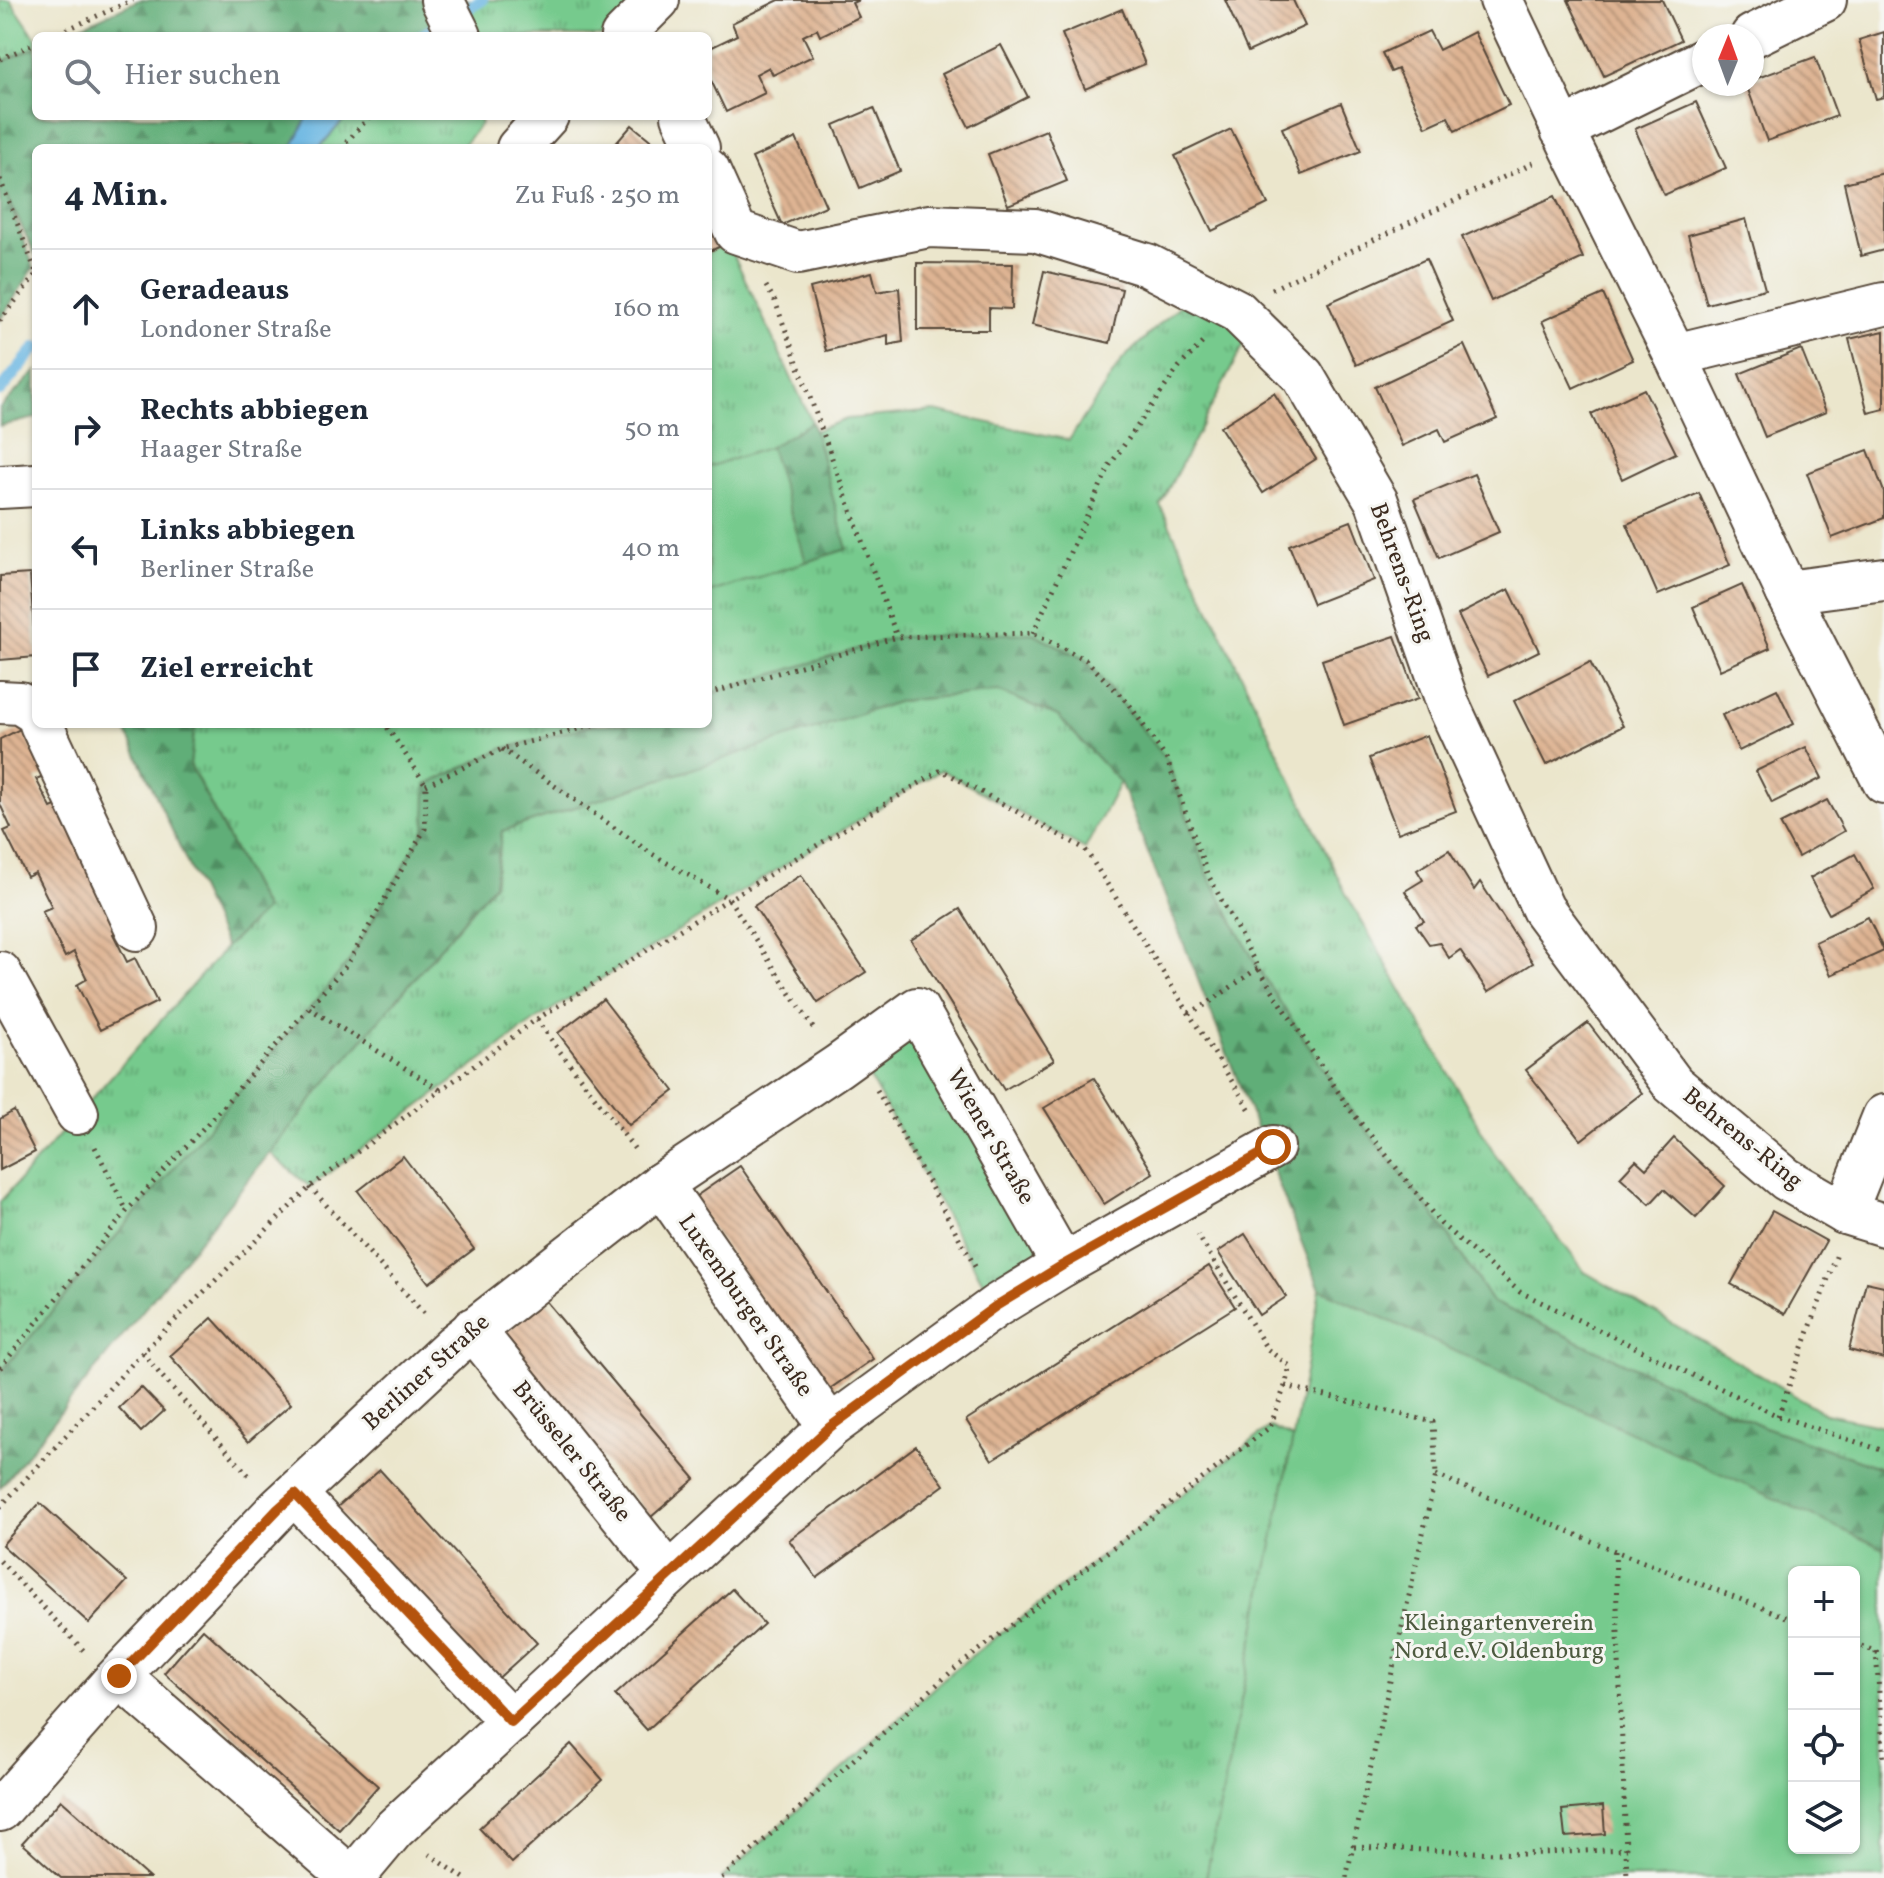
<!DOCTYPE html>
<html lang="de">
<meta charset="utf-8">
<style>
body{margin:0;font-family:Vollkorn,serif;background:#f2f2f3;color:#1f2937}
.controls{position:absolute;right:24px;bottom:24px;display:grid;overflow:hidden;border-radius:12px;box-shadow:0 2px 6px #0004}
.controls button{width:72px;height:72px;display:grid;place-items:center;padding:0;border:0;border-bottom:2px solid #e0e1e3;background:#fff;color:#1f2937;font:40px sans-serif}
.compass{position:absolute;left:1692px;top:24px;width:72px;height:72px;border-radius:50%;background:#fff;box-shadow:0 2px 6px #0004;rotate:1deg}
.stop{position:absolute;width:24px;height:24px;margin:-18px;border:6px solid #b45309;border-radius:50%;background:#fff}
.stop.end{background:#b45309;border-color:#fff;box-shadow:0 2px 8px #0008}
.list{margin:0;padding:0;list-style:none}
h2{display:flex;justify-content:space-between;align-items:center;height:104px;margin:0;padding:0 32px;font-size:34px}
h2 small{font-size:26px;font-weight:400;color:#747a83}
.list li{display:grid;grid-template-columns:52px 1fr auto;gap:24px;align-items:center;box-sizing:border-box;height:120px;padding:0 32px;border-top:2px solid #e0e1e3}
.list b{display:block;font-size:30px;white-space:nowrap}
.list p{margin:0;font-size:26px;white-space:nowrap;color:#747a83}
.list em{font-size:26px;font-style:normal;color:#747a83}
.icon{flex:none;width:44px;height:44px;fill:none;stroke:currentColor;stroke-width:2;stroke-linecap:round;stroke-linejoin:round}
.map{position:relative;flex:none;width:1884px;height:1878px;overflow:hidden}
.search{position:absolute;background:#fff;box-shadow:0 2px 6px #0004;left:32px;top:32px;width:680px;height:88px;display:flex;align-items:center;gap:20px;box-sizing:border-box;padding:0 28px;border-radius:12px;color:#747a83;font-size:30px}
.panel{position:absolute;background:#fff;box-shadow:0 2px 6px #0004;left:32px;top:144px;width:680px;height:584px;border-radius:12px}
.map>svg:first-child{display:block}
.grass{fill:url(#grass-tufts);stroke:#587a56;stroke-width:2}
.forest{fill:url(#forest-firs);stroke:#4e6c4b;stroke-width:2}
.garden{fill:#76ca8d;stroke:#587a56;stroke-width:2;fill-rule:evenodd}
.water{fill:#69b6e2;stroke:#527080;stroke-width:2}
.lines{fill:none;stroke-linecap:round;stroke-linejoin:round}
.stream{stroke:#69b6e2;stroke-width:12}
.building{fill:url(#building-back-hatch)}
.minor-casing{stroke:#554638;stroke-width:46}
.path{stroke:#554638;stroke-width:5;stroke-dasharray:2 6;stroke-linecap:butt}
.minor{stroke:#fff;stroke-width:42}
.route{stroke:#b45309;stroke-width:10}
.labels{text-anchor:middle;dominant-baseline:central;stroke-width:6;stroke-linejoin:round;paint-order:stroke}
.street-label{font-size:24px;fill:#3b2a1e;stroke:#f6f6f2}
.park-label{font-size:24px;fill:#4d5a3f;stroke:#f6f6f2}
</style>
<div class="map">
<svg width="1884" height="1878" viewBox="0 0 1884 1878">
<defs>
<pattern id="grass-tufts" width="24" height="20" patternUnits="userSpaceOnUse" patternTransform="scale(2)"><rect width="24" height="20" fill="#76ca8d"/><path d="M3 7l-1-3M5 7V3M7 7l1-3M15 17l-1-3M17 17v-4M19 17l1-3" fill="none" stroke="#62a473"/></pattern>
<pattern id="forest-firs" width="22" height="20" patternUnits="userSpaceOnUse" patternTransform="scale(2)"><rect width="22" height="20" fill="#60ae78"/><path d="M5 1l3.5 6h-7zM16 11l3.5 6h-7z" fill="#508e62"/></pattern>
<pattern id="building-back-hatch" width="6" height="6" patternUnits="userSpaceOnUse" patternTransform="scale(2)"><rect width="6" height="6" fill="#deb493"/><path d="M-1 5l2 2M0 0l6 6M5-1l2 2" fill="none" stroke="#b59377"/></pattern>
</defs>
<rect width="100%" height="100%" fill="#f6f6f2"/>
<filter id="ink" filterUnits="userSpaceOnUse"><feTurbulence type="fractalNoise" baseFrequency=".0125" numOctaves="2"/><feDisplacementMap in="SourceGraphic" scale="16" xChannelSelector="R" yChannelSelector="G"/><feConvolveMatrix kernelMatrix="1 2 1 2 8 2 1 2 1" color-interpolation-filters="sRGB"/></filter>
<filter id="wash" filterUnits="userSpaceOnUse"><feTurbulence type="fractalNoise" baseFrequency=".006" numOctaves="4" result="noise"/><feDisplacementMap in="SourceGraphic" scale="32" xChannelSelector="R" yChannelSelector="G"/><feGaussianBlur stdDeviation="1.8" result="paint"/><feColorMatrix in="noise" values="0 0 0 0 0 0 0 0 0 0 0 0 0 0 0 0 0 1.4 0 .05"/><feComposite in="paint" operator="in"/></filter>
<g filter="url(#wash)">
<rect width="100%" height="100%" fill="#ebe6cc"/>
<g class="grass">
<polygon points="0,0 10,0 36,38 36,47 0,62"/>
<polygon points="442,0 658,0 622,36 460,36"/>
<polygon points="347,116 478,116 481,123 461,148 319,148"/>
<polygon points="728,243 812,422 775,445 847,419 934,411 1069,440 1123,359 1196,290 1253,327 1160,505 1345,892 1496,1156 1585,1272 1826,1414 1884,1426 1884,1469 1767,1428 1492,1302 1441,1224 1348,1107 1258,968 1207,873 1167,760 897,637 708,694 708,593 805,562 770,448 708,467 708,252"/>
<polygon points="998,691 1058,716 1120,782 1085,849 941,770 729,899 537,1019 310,1187 270,1153 330,1078 494,884 502,831 900,701"/>
<polygon points="195,724 596,724 502,749 427,785 425,829 348,963 0,1373 0,1202 226,947 265,910 190,764"/>
<polygon points="917,1009 1063,1265 996,1306 856,1053"/>
<polygon points="1270,1427 1293,1438 1206,1878 722,1878 952,1671"/>
</g>
<g class="forest">
<polygon points="139,0 442,0 454,24 423,36 60,36"/>
<polygon points="36,47 36,116 308,116 292,148 36,148 36,256 6,194 34,268 0,320 0,63"/>
<polygon points="36,371 36,418 0,426 0,408"/>
<polygon points="812,422 847,549 806,562 770,447"/>
<polygon points="1033,633 1086,660 1167,760 1207,873 1258,968 1348,1107 1441,1224 1492,1302 1767,1428 1884,1469 1884,1549 1320,1289 1120,782 1058,716 998,691 900,701 502,831 494,884 330,1078 0,1488 0,1373 348,963 425,829 426,785 502,749 596,724 708,724 708,694 897,637"/>
<polygon points="123,724 195,724 190,765 265,910 226,947"/>
</g>
<g class="garden">
<polygon points="770,447 806,562 708,593 708,467"/>
<path d="M1320,1289L1884,1549V1878H1206L1293,1438ZM1794,1572H1854V1848H1794Z"/>
</g>
<polygon class="water" points="308,116 347,116 319,148 292,148"/>
<g class="lines">
<g class="stream">
<polyline points="421,36 482,0"/>
<polyline points="0,391 36,347"/>
</g>
</g>
<g id="blocks">
<g class="building">
<polygon points="779,0 859,0 852,3 859,17 820,36 817,29 803,36 813,56 773,75 769,67 756,74 765,93 726,112 708,74 708,49 737,35 732,23"/>
<polygon points="1225,0 1293,0 1305,26 1248,52"/>
<polygon points="1568,0 1662,0 1681,40 1604,76"/>
<polygon points="1122,9 1145,64 1085,89 1062,34"/>
<polygon points="1429,31 1439,50 1474,32 1509,105 1455,131 1448,117 1426,127 1398,69 1391,72 1382,53"/>
<polygon points="1884,32 1884,97 1876,99 1859,40"/>
<polygon points="1001,45 1028,97 969,127 942,74"/>
<polygon points="1815,57 1837,116 1767,141 1746,84 1752,84 1752,80"/>
<polygon points="1696,102 1726,168 1664,195 1635,129"/>
<polygon points="1341,103 1361,151 1301,175 1282,128"/>
<polygon points="874,108 900,171 860,188 834,125"/>
<polygon points="632,125 660,148 612,148"/>
<polygon points="1231,129 1268,204 1212,231 1175,156"/>
<polygon points="1046,130 1067,181 1008,205 988,154"/>
<polygon points="796,138 826,206 782,225 752,158"/>
<polygon points="1884,173 1884,250 1861,256 1844,183"/>
<polygon points="1555,196 1583,258 1491,301 1462,237"/>
<polygon points="1746,219 1765,289 1707,304 1688,235"/>
<polygon points="708,221 728,243 708,252"/>
<polygon points="1426,259 1453,321 1356,365 1328,303"/>
<polygon points="917,263 1013,264 1012,309 989,308 989,330 917,330"/>
<polygon points="1044,271 1122,289 1110,343 1032,325"/>
<polygon points="872,272 877,292 899,288 903,342 888,345 888,335 826,351 810,288"/>
<polygon points="1603,294 1633,360 1573,388 1542,321"/>
<polygon points="1884,331 1884,409 1868,413 1849,339"/>
<polygon points="1464,345 1497,419 1445,442 1439,429 1402,446 1375,387"/>
<polygon points="1801,349 1826,412 1765,437 1739,374"/>
<polygon points="1644,389 1676,453 1622,479 1591,414"/>
<polygon points="1274,393 1316,459 1263,493 1220,427"/>
<polygon points="1868,450 1884,492 1884,518 1832,538 1807,473"/>
<polygon points="1474,474 1499,532 1439,558 1414,499"/>
<polygon points="1699,493 1730,565 1658,595 1627,524"/>
<polygon points="1351,521 1374,580 1313,604 1289,545"/>
<polygon points="30,574 36,657 0,660 0,576"/>
<polygon points="1742,585 1770,648 1720,670 1693,607"/>
<polygon points="1509,589 1539,651 1488,676 1458,615"/>
<polygon points="1395,636 1418,699 1344,725 1322,660"/>
<polygon points="1590,662 1623,726 1546,765 1514,701"/>
<polygon points="1777,689 1794,724 1739,751 1722,715"/>
<polygon points="22,728 46,775 36,779 51,808 60,804 122,929 113,934 127,962 135,958 157,1002 100,1030 77,985 87,979 74,952 65,957 42,911 52,907 35,873 27,877 4,831 11,828 0,804 0,739"/>
<polygon points="1427,735 1456,811 1398,833 1369,758"/>
<polygon points="1806,747 1822,778 1772,803 1756,771"/>
<polygon points="1827,800 1844,831 1798,857 1780,824"/>
<polygon points="1449,850 1474,890 1480,882 1533,963 1488,992 1460,950 1449,958 1439,942 1429,944 1416,925 1424,921 1405,891 1423,880 1417,870"/>
<polygon points="1855,854 1874,889 1829,914 1810,878"/>
<polygon points="801,875 866,972 818,1003 754,906"/>
<polygon points="960,909 1054,1060 1004,1090 911,940"/>
<polygon points="1868,917 1884,951 1831,975 1815,942"/>
<polygon points="603,999 674,1091 629,1125 558,1033"/>
<polygon points="1588,1023 1642,1093 1581,1140 1526,1070"/>
<polygon points="1094,1078 1153,1173 1104,1204 1044,1108"/>
<polygon points="14,1111 35,1152 0,1170 0,1119"/>
<polygon points="1674,1138 1725,1186 1696,1218 1664,1189 1650,1204 1620,1177 1636,1160 1646,1169"/>
<polygon points="403,1156 474,1249 429,1283 358,1191"/>
<polygon points="740,1166 873,1359 825,1392 692,1199"/>
<polygon points="1772,1211 1826,1241 1785,1314 1731,1284"/>
<polygon points="1245,1234 1286,1297 1259,1315 1218,1252"/>
<polygon points="1209,1266 1235,1307 992,1460 966,1420"/>
<polygon points="1866,1282 1884,1286 1884,1359 1849,1350"/>
<polygon points="545,1300 695,1479 651,1517 500,1337"/>
<polygon points="212,1318 291,1404 248,1442 170,1356"/>
<polygon points="141,1387 164,1411 141,1432 119,1408"/>
<polygon points="916,1446 944,1485 817,1578 789,1540"/>
<polygon points="380,1470 537,1643 494,1682 336,1508"/>
<polygon points="40,1503 127,1581 89,1623 2,1545"/>
<polygon points="732,1589 764,1624 647,1730 615,1695"/>
<polygon points="203,1629 378,1786 339,1830 164,1673"/>
<polygon points="571,1744 603,1780 512,1863 479,1828"/>
<polygon points="61,1800 149,1878 61,1878 22,1843"/>
<polygon points="1603,1806 1605,1834 1565,1837 1562,1810"/>
</g>
</g>
</g>
<g filter="url(#ink)">
<use href="#blocks" fill-opacity="0" stroke="#554638" stroke-width="2"/>
<g class="lines">
<defs>
<g id="minor">
<polyline points="442,0 460,36"/>
<polyline points="1501,0 1571,147 1675,355 1787,592 1884,782"/>
<polyline points="622,36 658,0"/>
<polyline points="1752,36 1825,0"/>
<polyline points="683,116 698,148"/>
<polyline points="1562,130 1704,60"/>
<polyline points="518,148 547,116"/>
<polyline points="708,170 736,232 798,253 929,226 1035,230 1147,265 1237,311 1303,376 1377,502 1448,704 1543,909 1673,1084 1786,1179 1845,1213 1884,1116"/>
<polyline points="1675,355 1884,304"/>
<polyline points="0,487 36,485"/>
<polyline points="1787,592 1884,579"/>
<polyline points="0,702 20,703 36,713"/>
<polyline points="41,724 137,929"/>
<polyline points="0,973 77,1113"/>
<polyline points="661,1184 830,1427"/>
<polyline points="1845,1213 1884,1225"/>
<polyline points="473,1329 669,1574"/>
<polyline points="295,1494 511,1722"/>
<polyline points="119,1676 351,1878"/>
<polyline points="0,1810 113,1682 278,1509 453,1346 661,1184 838,1066 917,1009 1063,1265"/>
<polyline points="353,1878 394,1829 830,1427 996,1306 1063,1265 1273,1147"/>
</g>
</defs>
<use href="#minor" class="minor-casing"/>
<g class="path">
<polyline points="52,36 133,0"/>
<polyline points="0,59 36,43"/>
<polyline points="341,148 370,116"/>
<polyline points="0,179 36,272"/>
<polyline points="766,286 775,301 897,637"/>
<polyline points="1272,289 1533,163"/>
<polyline points="0,321 36,274"/>
<polyline points="1033,633 1110,465 1179,367 1204,341"/>
<polyline points="708,694 897,637 1033,633 1086,660 1129,704 1167,760 1207,873 1258,968 1348,1107 1441,1224 1520,1292 1778,1416 1884,1451"/>
<polyline points="502,749 652,854 729,899 815,1031"/>
<polyline points="426,785 502,749 596,724"/>
<polyline points="309,1008 440,1090"/>
<polyline points="1189,1013 1207,1004 1258,968"/>
<polyline points="537,1019 555,1045 637,1152"/>
<polyline points="877,1090 977,1270"/>
<polyline points="95,1147 127,1211"/>
<polyline points="310,1187 427,1317"/>
<polyline points="143,1352 159,1373 252,1479"/>
<polyline points="0,1368 127,1211 218,1112 348,963 425,829 426,785 385,724"/>
<polyline points="1285,1386 1433,1422 1436,1475 1346,1878"/>
<polyline points="1778,1416 1837,1254"/>
<polyline points="1436,1475 1615,1551 1794,1620"/>
<polyline points="0,1507 143,1352 310,1187 537,1019 729,899 941,770 1085,849 1252,1113"/>
<polyline points="1615,1551 1627,1878"/>
<polyline points="0,1561 85,1652"/>
<polyline points="1854,1643 1884,1655"/>
<polyline points="1876,1651 1884,1762"/>
<polyline points="1354,1847 1522,1854 1627,1849"/>
<polyline points="429,1854 464,1878"/>
<polyline points="722,1878 952,1671 1270,1427 1285,1386 1290,1366 1267,1349 1198,1235"/>
</g>
<use href="#minor" class="minor"/>
</g>
</g>
<g class="lines" filter="url(#ink)">
<polyline class="route" points="119,1676 278,1509 295,1494 511,1722 830,1427 996,1306 1063,1265 1273,1147"/>
</g>
<g class="labels">
<g class="street-label">
<text transform="translate(1401 573) rotate(70)">Behrens-Ring</text>
<text transform="translate(990 1137) rotate(60)">Wiener Straße</text>
<text transform="translate(1742 1139) rotate(39)">Behrens-Ring</text>
<text transform="translate(745 1306) rotate(55)">Luxemburger Straße</text>
<text transform="translate(427 1373) rotate(-42)">Berliner Straße</text>
<text transform="translate(571 1452) rotate(51)">Brüsseler Straße</text>
</g>
<g class="park-label">
<text x="1499" y="1624">Kleingartenverein<tspan x="1499" dy="28">Nord e.V. Oldenburg</tspan></text>
</g>
</g>
</svg>
<div class="controls">
<button>+</button>
<button>−</button>
<button><svg class="icon" aria-label="locate" viewBox="0 0 24 24"><circle cx="12" cy="12" r="6"/><path d="M12 2v4M12 18v4M2 12h4M18 12h4"/></svg></button>
<button><svg class="icon" aria-label="layers" viewBox="0 0 24 24"><path d="M12 4l9 5-9 5-9-5zM3 14l9 5 9-5"/></svg></button>
</div>
<svg class="compass" viewBox="-18 -18 36 36"><path d="M0-13l5 13h-10z" fill="#e53935"/><path d="M0 13l5-13h-10z" fill="#747a83"/></svg>
<div class="stop" style="left:1273px;top:1147px"></div>
<div class="stop end" style="left:119px;top:1676px"></div>
<div class="search"><svg class="icon" aria-label="search" viewBox="0 0 24 24"><circle cx="10" cy="10" r="6"/><path d="M15 15l6 6"/></svg>Hier suchen</div>
<section class="panel">
<h2>4 Min.<small>Zu Fuß · 250 m</small></h2>
<ul class="list">
<li><svg class="icon" aria-label="ahead" viewBox="0 0 24 24"><path d="M12 20V5M6 11l6-6 6 6"/></svg><div><b>Geradeaus</b><p>Londoner Straße</p></div><em>160 m</em></li>
<li><svg class="icon" aria-label="right" viewBox="0 0 24 24"><path d="M7 20v-9h11M14 6l5 5-5 5"/></svg><div><b>Rechts abbiegen</b><p>Haager Straße</p></div><em>50 m</em></li>
<li><svg class="icon" aria-label="left" viewBox="0 0 24 24"><path d="M17 20v-9H6M10 6l-5 5 5 5"/></svg><div><b>Links abbiegen</b><p>Berliner Straße</p></div><em>40 m</em></li>
<li><svg class="icon" aria-label="arrive" viewBox="0 0 24 24"><path d="M6 21V4h12l-3 4 3 4H6"/></svg><div><b>Ziel erreicht</b></div></li>
</ul>
</section>
</div>
